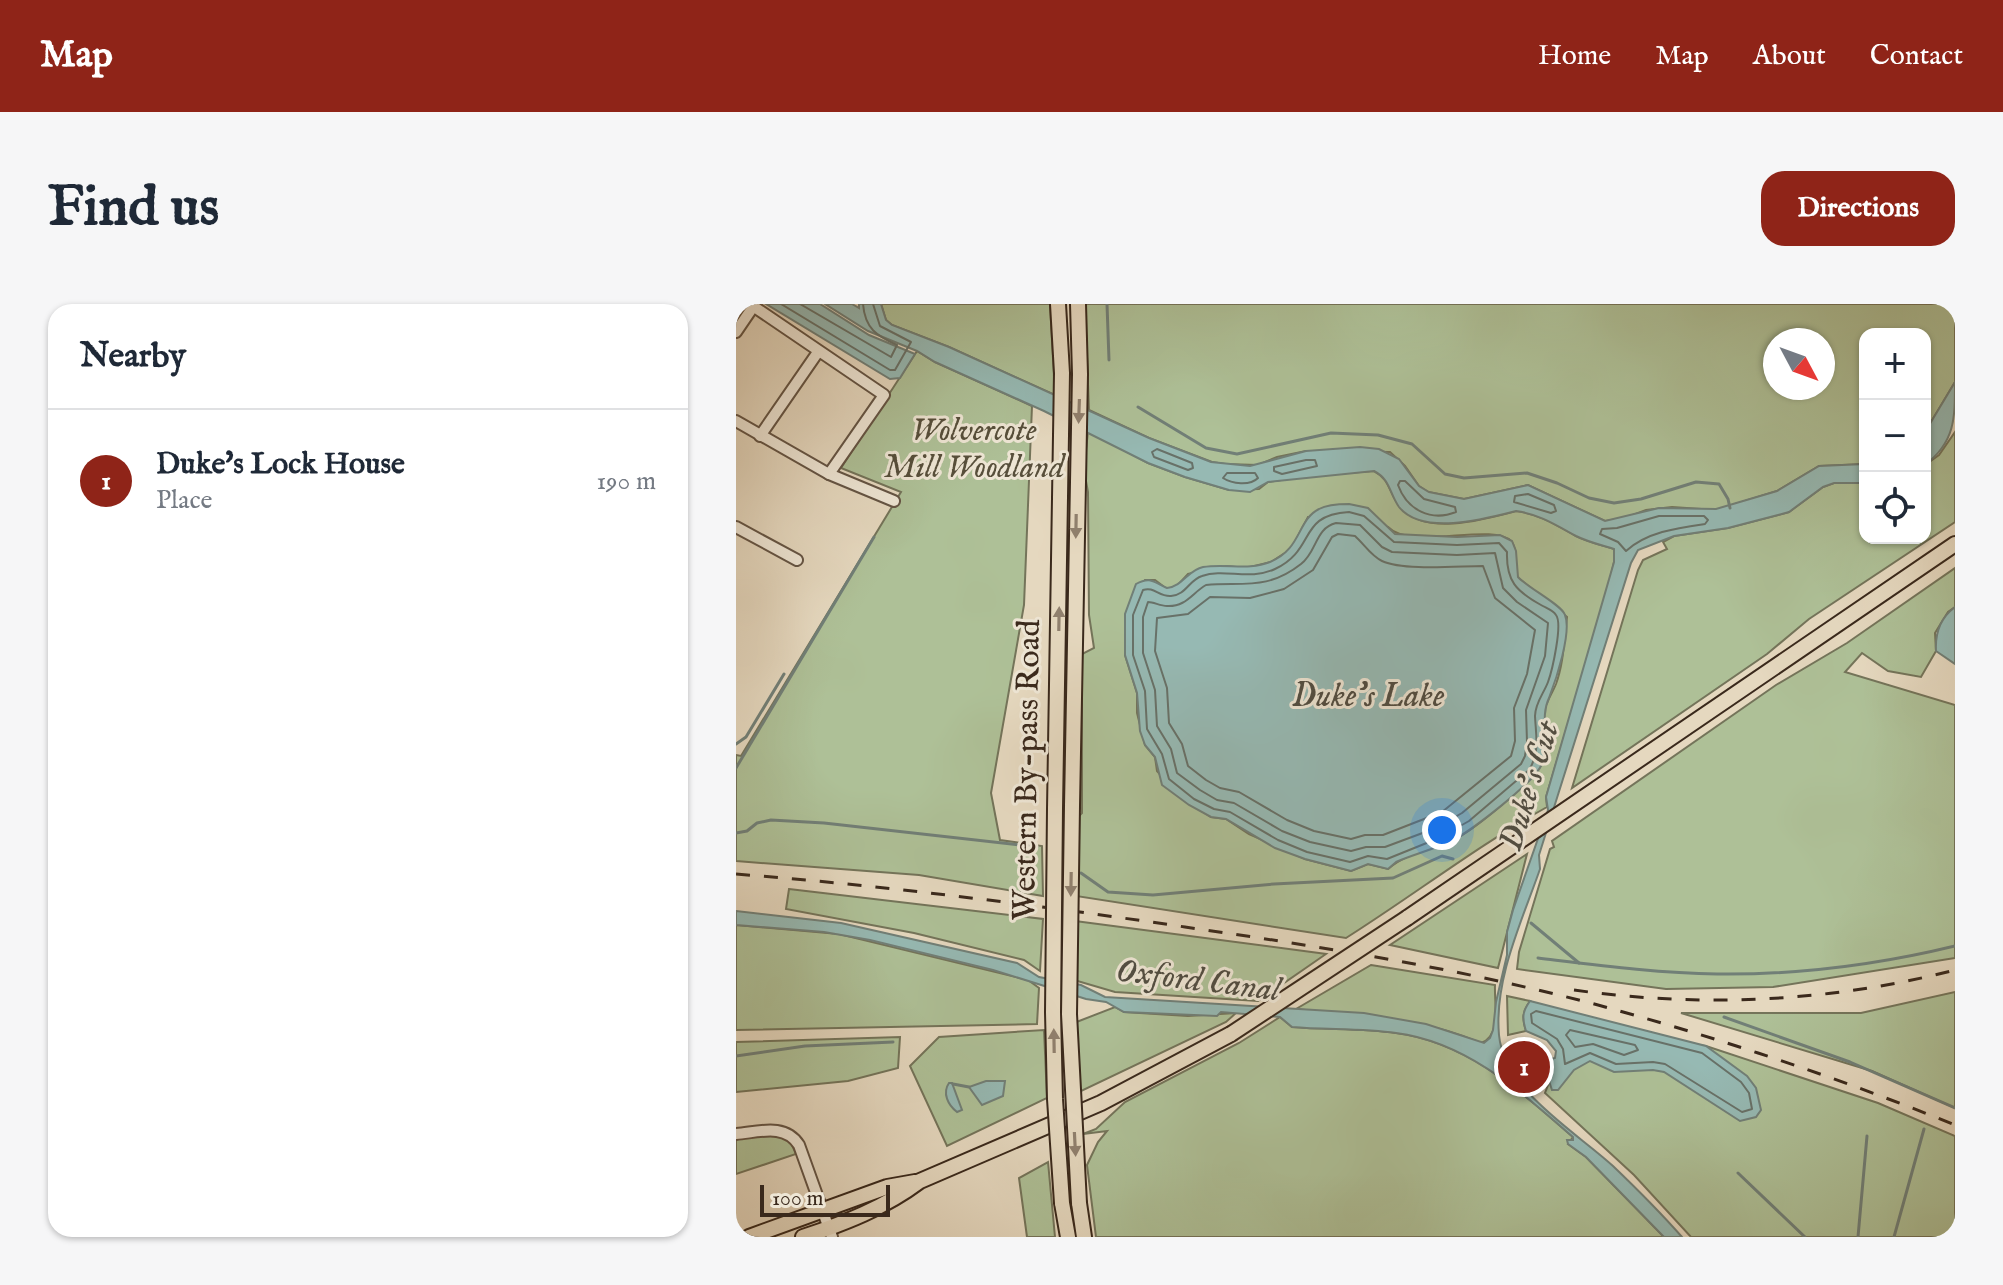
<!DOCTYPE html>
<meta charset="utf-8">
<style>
body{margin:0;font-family:"IM FELL English",serif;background:#f6f6f7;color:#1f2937}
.controls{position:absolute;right:24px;top:24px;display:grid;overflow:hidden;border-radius:16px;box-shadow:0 2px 6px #0004}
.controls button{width:72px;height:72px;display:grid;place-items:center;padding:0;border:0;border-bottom:2px solid #e0e1e3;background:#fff;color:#1f2937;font:40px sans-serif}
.compass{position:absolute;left:1027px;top:24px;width:72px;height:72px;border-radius:50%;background:#fff;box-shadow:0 2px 6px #0004;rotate:131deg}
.scale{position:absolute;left:24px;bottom:20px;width:130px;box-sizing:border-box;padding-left:8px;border:4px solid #3a291c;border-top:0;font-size:22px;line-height:28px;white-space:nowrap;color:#3a291c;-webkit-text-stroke:6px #eee6d5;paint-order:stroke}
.you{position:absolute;left:706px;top:526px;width:28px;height:28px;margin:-20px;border:6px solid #fff;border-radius:50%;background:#1a73e8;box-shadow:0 0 0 12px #1a73e833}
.badge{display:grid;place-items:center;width:52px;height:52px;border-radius:50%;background:#8f2418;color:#fff;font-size:26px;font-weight:700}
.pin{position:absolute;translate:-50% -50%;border:4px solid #fff;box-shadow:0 2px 8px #0006}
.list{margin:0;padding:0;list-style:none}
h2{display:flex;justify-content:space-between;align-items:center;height:104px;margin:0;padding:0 32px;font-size:34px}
h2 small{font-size:26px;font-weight:400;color:#747a83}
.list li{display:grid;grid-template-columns:52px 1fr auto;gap:24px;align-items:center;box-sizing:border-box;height:144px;padding:0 32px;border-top:2px solid #e0e1e3}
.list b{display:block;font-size:30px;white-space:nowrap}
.list p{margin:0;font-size:26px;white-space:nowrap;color:#747a83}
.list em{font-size:26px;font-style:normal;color:#747a83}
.icon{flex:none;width:44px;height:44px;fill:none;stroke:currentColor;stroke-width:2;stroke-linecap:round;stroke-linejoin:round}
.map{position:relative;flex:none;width:1219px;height:933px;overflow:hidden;border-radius:24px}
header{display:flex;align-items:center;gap:48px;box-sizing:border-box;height:112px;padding:0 40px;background:#8f2418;color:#fff}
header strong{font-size:38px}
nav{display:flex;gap:44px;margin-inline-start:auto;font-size:28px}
.intro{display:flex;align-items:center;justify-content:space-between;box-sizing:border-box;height:192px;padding:0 48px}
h1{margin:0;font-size:56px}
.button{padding:20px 36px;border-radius:24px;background:#8f2418;color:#fff;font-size:28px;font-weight:700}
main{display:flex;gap:48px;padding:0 48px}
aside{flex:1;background:#fff;border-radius:24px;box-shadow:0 2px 6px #0004}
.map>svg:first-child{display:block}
.green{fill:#aec097;stroke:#74745a;stroke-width:2;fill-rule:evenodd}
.water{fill:#96b9b3;stroke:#717f77;stroke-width:2}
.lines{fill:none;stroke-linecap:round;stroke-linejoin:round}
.shore{stroke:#687168;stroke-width:2}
.stream{stroke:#717f77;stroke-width:3}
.minor-casing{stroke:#655545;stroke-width:14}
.highway-casing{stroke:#3a291c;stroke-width:18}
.minor{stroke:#eee6d5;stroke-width:10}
.highway{stroke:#e5d8bf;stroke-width:14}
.rail{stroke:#3a291c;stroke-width:3;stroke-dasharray:14 14;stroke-linecap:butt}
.highway-bridge-casing{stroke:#3a291c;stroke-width:18;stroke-linecap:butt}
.highway-bridge{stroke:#e5d8bf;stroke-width:14}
.oneway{fill:#90806e}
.labels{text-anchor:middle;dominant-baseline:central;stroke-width:6;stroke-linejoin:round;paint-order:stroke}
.park-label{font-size:32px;font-style:italic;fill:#574f3b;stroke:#eee6d5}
.street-label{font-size:32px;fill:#3a291c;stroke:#eee6d5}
.water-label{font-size:34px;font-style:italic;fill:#514d42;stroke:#eee6d5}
</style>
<header>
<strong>Map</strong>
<nav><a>Home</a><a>Map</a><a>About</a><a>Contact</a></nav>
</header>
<div class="intro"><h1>Find us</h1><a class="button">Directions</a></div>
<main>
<aside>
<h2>Nearby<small></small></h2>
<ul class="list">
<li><span class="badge">1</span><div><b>Duke's Lock House</b><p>Place</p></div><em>190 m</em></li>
</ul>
</aside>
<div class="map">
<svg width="1219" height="933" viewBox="0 0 1219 933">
<rect width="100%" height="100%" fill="#e5d8bf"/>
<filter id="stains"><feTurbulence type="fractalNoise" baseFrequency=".0025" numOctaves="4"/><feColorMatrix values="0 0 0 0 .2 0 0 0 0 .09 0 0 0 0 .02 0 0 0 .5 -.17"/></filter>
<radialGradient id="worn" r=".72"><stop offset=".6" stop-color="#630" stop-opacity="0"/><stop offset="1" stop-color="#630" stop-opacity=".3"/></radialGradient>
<g class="green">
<polygon points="145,0 314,0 319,91 213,43 156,21 150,16"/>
<path d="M349,0H1219V78L1189,128V30H1129V160L1083,162L1041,187L980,206L936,203L910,206L889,214L869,217L792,181L728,195L692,188L683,182L669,162L654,148L570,147L541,153L522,161L489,160L476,158L413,134L353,106ZM1039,36H1087V84H1039Z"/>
<polygon points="181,47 199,58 296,102 288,301 255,489 264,536 306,542 307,592 183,571 0,557 0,451 5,452 165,188 105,164"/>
<path d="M352,127L412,159L449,173L493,186L523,185L532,178L571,172L638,167C653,175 652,185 660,197C683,235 745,216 780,207C804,210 820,221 840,232C852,238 866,241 878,245V258L871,289L810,493L811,503C741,542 678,591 610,634L340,592L341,514L346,509V350L358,344L353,311L352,188L348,166ZM572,213L652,223C675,247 756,218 775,237C782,245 779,263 781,273L831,313C828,335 828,358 820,380C816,390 810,398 808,408C806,424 812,441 807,457C801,475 742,521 725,532C702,545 672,547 652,565L632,560L615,567L569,555L513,530L490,515L475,513L444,493L421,467L419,453L409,441L401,409V389L389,351V333L409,276H419L431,285L440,283L452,270L490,262L510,264L535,258L555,245Z"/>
<polygon points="1219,128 1219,218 1073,315 1031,350 836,484 902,266 907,256 931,245 927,238 938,232 992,224 1042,211 1053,208 1087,183 1098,179 1129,179 1129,234 1189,234 1189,161 1203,151"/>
<polygon points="1219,264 1219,303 1212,308 1199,329 1200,347 1185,373 1152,367 1126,349 1109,368 1219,401 1219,654 1037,683 930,685 781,665 783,648 814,545 818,543 816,537 1040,381 1111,339"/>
<polygon points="791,550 762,664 654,641"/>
<polygon points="53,585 307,615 304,667 288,656 178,629 50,605"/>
<polygon points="339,617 583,649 590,650 522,697 379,688 338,676"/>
<polygon points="0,621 103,630 292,676 303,684 301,720 0,726"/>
<path d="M635,661L759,681C758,699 766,732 745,739C684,713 624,712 560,705Z"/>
<polygon points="1219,688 1219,804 1136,767 945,709 1125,709"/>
<path d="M771,692L794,697C786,708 786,714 790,727L772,731Z"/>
<polygon points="379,703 388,708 452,712 500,709 490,718 341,789 338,719"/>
<path d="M544,713L556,723C591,726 626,724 660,729C732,738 785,788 837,833L832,840L850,853L928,933H360L351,861L362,838L371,827L347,830L360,825L389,798L503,739Z"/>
<polygon points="308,726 311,794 211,842 174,762 203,733"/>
<polygon points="848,729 970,742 1142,799 1219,832 1219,933 955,933 898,871 809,789 812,781 812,774"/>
<polygon points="164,733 162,764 112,777 0,788 0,738"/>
<polygon points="45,829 53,834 60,850 0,870 0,834"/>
<polygon points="312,858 319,933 291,933 283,874"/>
</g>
<g class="water">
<polygon points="30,0 84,0 133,31 179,50 164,74 154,75"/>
<path d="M89,0H116L123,4V0H145L150,16L156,21L213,43L413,134L475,158L514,162L570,147L624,143L643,145L663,155L683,182L693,188L728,195L792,181L869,217L923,204L980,205L1041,187L1083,162L1129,160V179H1098L1087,183L1053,208L1042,211L992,224L938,232L902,246L895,259L803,551L804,565C786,617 758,675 763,731C768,786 840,828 877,862C901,885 924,908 946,933H928L850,853L832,840L831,836H837V833C785,788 731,738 660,729C626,724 591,726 556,723L544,713L485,708L481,712L388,708L370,698L350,695L257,666L134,636L88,628L0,621V607L105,619L281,659L303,673L345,681L369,693L628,709L690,720L748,739L754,734L757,726L760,698L771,651V628L777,606L812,506L810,493L878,258V245C865,241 852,238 840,232C820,221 803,210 780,207C749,215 686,232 663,203C653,189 655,176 638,167L532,178L514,188L493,186L449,173L412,159L308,107L199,58L181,47L132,27Z"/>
<path d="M1219,78C1219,115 1219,138 1189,161V128Z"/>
<path d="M613,200L632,204L659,230L721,233L764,231L776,237L780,247L782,273C792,284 826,301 829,311C836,328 820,376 813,394C803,415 815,438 806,460C798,479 736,526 717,536C699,545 679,550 660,558L652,565L632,560L615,567L569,555L539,544L490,515L475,513L453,501L426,481L419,453L409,441L404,427L401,389L389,351V310L400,280C414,272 418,278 431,284C447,282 452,266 467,263C490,259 512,267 534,258C566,245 561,216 583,205C592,200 604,200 613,200Z"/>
<path d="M1219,303V360L1200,347C1199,329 1204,314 1219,303Z"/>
<path d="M794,697L970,742L1011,772L1020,784L1025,806L1020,813L1004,817L928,768L917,766L878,768L854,757L838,766L822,786H816L812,774L814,755L819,754L820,747L811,736L790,727C786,714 786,708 794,697Z"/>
<polygon points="250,777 269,777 267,792 246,801 233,783"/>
<path d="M213,779H216L226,806L221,808C212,801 206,789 213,779Z"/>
</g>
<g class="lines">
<g class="shore">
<polyline points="45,0 154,66 159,66 175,38 144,22 137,0"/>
<path d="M64,0L155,53L161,41C141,32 129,25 127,0"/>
<polygon points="421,145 456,159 457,164 452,166 418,153 416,148"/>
<polygon points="570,156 579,156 581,162 546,170 538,167 538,163"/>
<path d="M491,169H519L522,174C514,182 496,180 487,174Z"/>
<path d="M664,177H669L688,195L719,203L720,208C695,218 671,206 662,181Z"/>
<polygon points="792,190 818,201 820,207 815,209 778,198 779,192"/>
<path d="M613,208L628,212L658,238L721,241L763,239L771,248C770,277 780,287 805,301C810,304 817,306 820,311C827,320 816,367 812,378C808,389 799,399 799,412C800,433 804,448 793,466L733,517L703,534L651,555L632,552L614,558L571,548L542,536L494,508L478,505L458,495L433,475L426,450L411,425L409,387L397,351V311L407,286C418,282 423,293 435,292C450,291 453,276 466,272C489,264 513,277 539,265C581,245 561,211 613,208Z"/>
<path d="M923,212H968L972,216L969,220C941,224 911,228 890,247L882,238L864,230L866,225L881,224Z"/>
<path d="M600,219L624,221L646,243L656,248L721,251L759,249L767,284L781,298L812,319L809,352L790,406L791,438L789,452L785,460L726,509L700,524L649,543H630L615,547L574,538L546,527L498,499L481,496L464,486L441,469L435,445L421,422L419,386L407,349V313L412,298C418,298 424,302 431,302C450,303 456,289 470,281C508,278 532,286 565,260C581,248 579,224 600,219Z"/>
<path d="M602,230L619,232C628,240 635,252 646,257C668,267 722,262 747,262L759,294L799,326L791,370L778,404L779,437L775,452L706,508L647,531H629L615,535L578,527L551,516L503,488L484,484L470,476L452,462L446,440L433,419L431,384L419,347L421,314L452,310L474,293L514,294L548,285L577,266L596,233Z"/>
<polygon points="800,707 966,749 1005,778 1013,789 1016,805 1006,808 929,760 917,758 880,760 854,749 829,760 827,745 821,735 796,719 795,710"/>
<polygon points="834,726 899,741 902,746 888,751 857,740 839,743 830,731"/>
</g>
<g class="stream">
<polyline points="371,0 373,56"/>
<polyline points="402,103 470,144 501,150 595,129 642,131 676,140 709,170 728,174 791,169 821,179 853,194 878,199 905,195 960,178 983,180 992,195 994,204"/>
<polyline points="0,440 10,433 48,370"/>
<polyline points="0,464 138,233"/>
<polyline points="0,529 11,527 21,519 35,516 88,519 301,543"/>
<polyline points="345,569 372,588 417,591 538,580 657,574 706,552 717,555"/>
<polyline points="795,619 843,659"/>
<path d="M802,654C861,661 922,669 981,670C1061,671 1141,661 1219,642"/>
<polyline points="988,713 1114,758 1219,804"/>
<polyline points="0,752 69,742 157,738"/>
<polyline points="217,780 233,783"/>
<polyline points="1002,869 1069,933"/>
<polyline points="1122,933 1131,832"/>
<polyline points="1158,933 1188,825"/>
</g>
<defs>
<g id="minor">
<polyline points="14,0 148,91 93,170"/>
<polyline points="0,28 17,3"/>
<polyline points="0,117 93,170 158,197"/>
<polyline points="24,132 82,48"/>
<polyline points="0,223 61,256"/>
<path d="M0,830C23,828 49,819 63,841L96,933"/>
</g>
<g id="highway">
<polyline points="336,502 344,70 342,0"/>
<polyline points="319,505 326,69 322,0"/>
<polyline points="671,614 1219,240"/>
<polyline points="326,899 332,933"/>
<polyline points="343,899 348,933"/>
<polyline points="13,933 151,883 179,878"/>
<path d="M67,933C109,919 148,904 184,877L365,799L495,730"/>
</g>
</defs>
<use href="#minor" class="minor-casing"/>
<use href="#highway" class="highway-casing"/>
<use href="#minor" class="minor"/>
<use href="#highway" class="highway"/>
<g class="rail">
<path d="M0,570C151,582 300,601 449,623C588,643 726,665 862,701C983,734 1103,774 1219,821"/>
<path d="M838,686C965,704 1095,698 1219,666"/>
</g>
<defs>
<g id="highway-bridge">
<polyline points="336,502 333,710 343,899"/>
<polyline points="319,505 317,708 319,795 326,899"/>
<polyline points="495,730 671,614"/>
</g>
</defs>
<use href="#highway-bridge" class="highway-bridge-casing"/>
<use href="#highway-bridge" class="highway-bridge"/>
</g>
<defs><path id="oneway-solid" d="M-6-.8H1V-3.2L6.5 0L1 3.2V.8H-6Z" transform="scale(2)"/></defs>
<g class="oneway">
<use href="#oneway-solid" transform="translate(343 107) rotate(92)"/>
<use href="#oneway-solid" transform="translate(340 222) rotate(91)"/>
<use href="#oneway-solid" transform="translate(323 315) rotate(-89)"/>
<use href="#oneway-solid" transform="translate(335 580) rotate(91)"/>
<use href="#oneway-solid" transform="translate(318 737) rotate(-91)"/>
<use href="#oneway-solid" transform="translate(339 840) rotate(87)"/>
</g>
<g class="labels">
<g class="park-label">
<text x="238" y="127">Wolvercote<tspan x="238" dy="37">Mill Woodland</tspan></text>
</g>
<g class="street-label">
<text transform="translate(292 466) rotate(-89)">Western By-pass Road</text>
</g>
<g class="water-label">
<text x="632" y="392">Duke's Lake</text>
<text transform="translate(794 482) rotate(-73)">Duke's Cut</text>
<text transform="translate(462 677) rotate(7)">Oxford Canal</text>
</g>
</g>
<rect width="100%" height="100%" filter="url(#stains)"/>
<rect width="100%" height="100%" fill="url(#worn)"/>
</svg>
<div class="controls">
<button>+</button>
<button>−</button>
<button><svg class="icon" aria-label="locate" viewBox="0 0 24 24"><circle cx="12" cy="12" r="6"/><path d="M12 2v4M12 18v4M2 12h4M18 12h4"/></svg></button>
</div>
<svg class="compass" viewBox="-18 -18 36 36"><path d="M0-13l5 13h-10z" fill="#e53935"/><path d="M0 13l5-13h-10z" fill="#747a83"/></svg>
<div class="scale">100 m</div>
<div class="you"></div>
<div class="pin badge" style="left:788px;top:763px">1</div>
</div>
</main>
